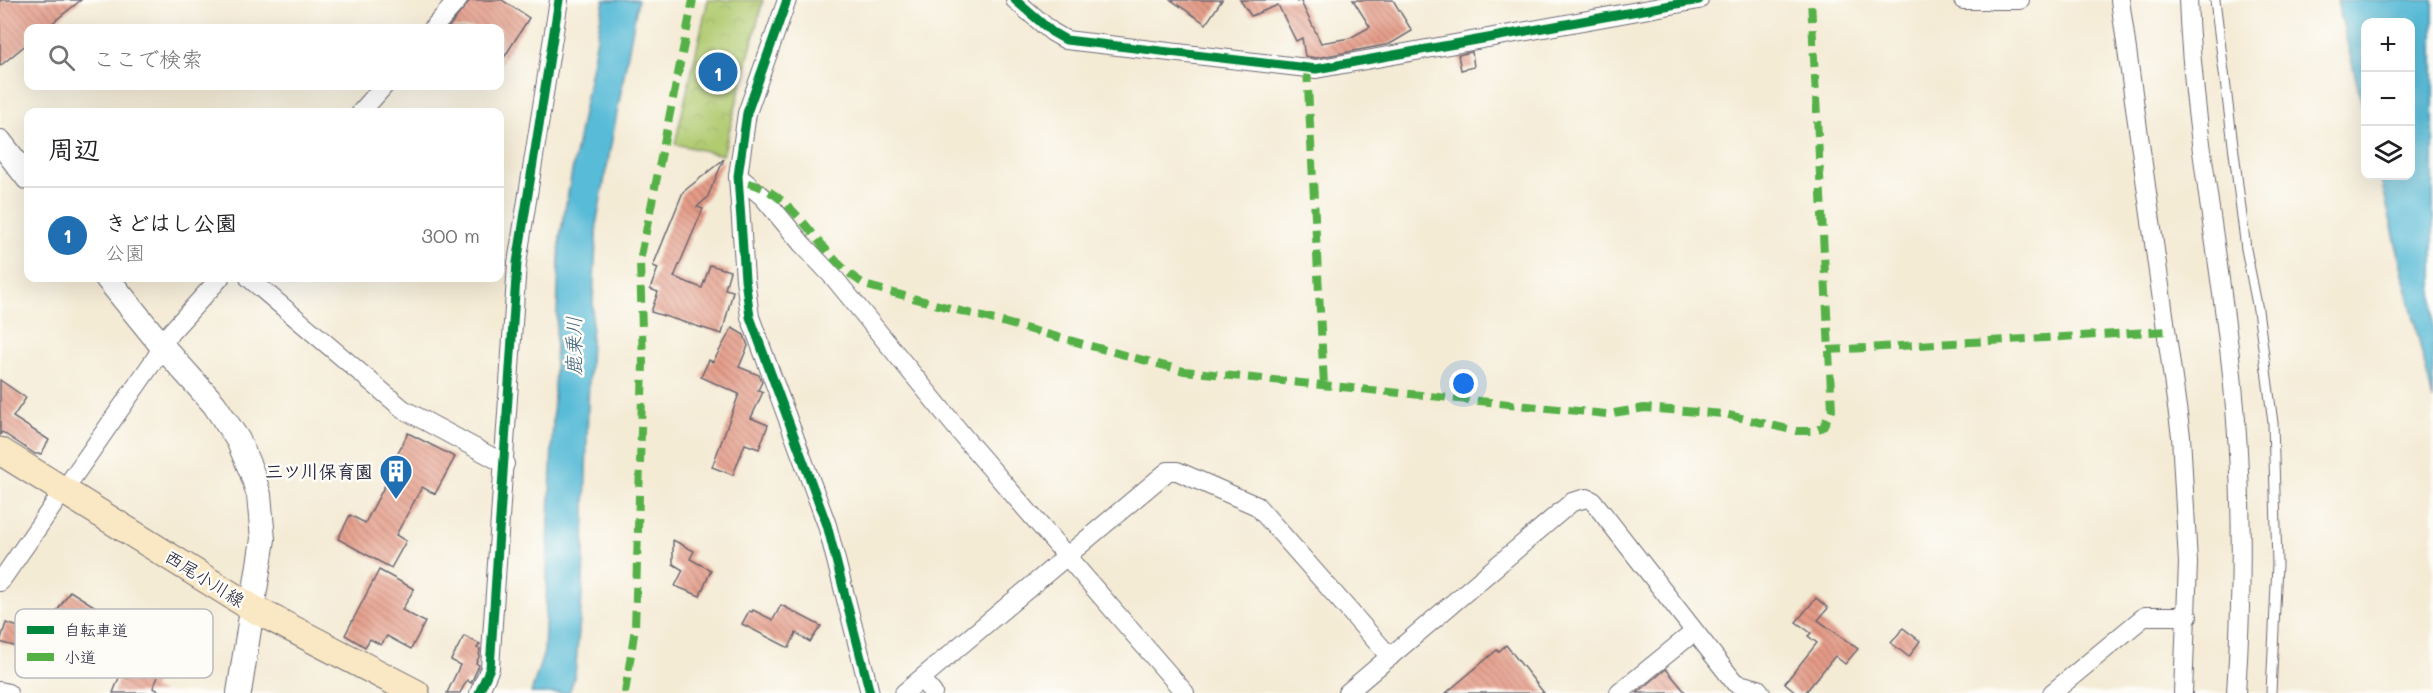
<!DOCTYPE html>
<html lang="ja">
<meta charset="utf-8">
<style>
body{margin:0;font-family:Mali,"Klee One",sans-serif;background:#f2f2f2;color:#202124}
.controls{position:absolute;right:18px;top:18px;display:grid;overflow:hidden;border-radius:12px;box-shadow:0 6px 24px #0002}
.controls button{width:54px;height:54px;display:grid;place-items:center;padding:0;border:0;border-bottom:2px solid #e0e0e0;background:#fff;color:#202124;font:30px sans-serif}
.you{position:absolute;left:1464px;top:384px;width:21px;height:21px;margin:-15px;border:4px solid #fff;border-radius:50%;background:#1a73e8;box-shadow:0 0 0 9px #1a73e833}
.badge{display:grid;place-items:center;width:39px;height:39px;border-radius:50%;background:#1f6fb2;color:#fff;font-size:20px;font-weight:700}
.pin{position:absolute;translate:-50% -50%;border:3px solid #fff;box-shadow:0 2px 6px #0006}
.list{margin:0;padding:0;list-style:none}
h2{display:flex;justify-content:space-between;align-items:center;height:78px;margin:0;padding:0 24px;font-size:26px}
h2 small{font-size:20px;font-weight:400;color:#757577}
.list li{display:grid;grid-template-columns:39px 1fr auto;gap:18px;align-items:center;box-sizing:border-box;height:96px;padding:0 24px;border-top:2px solid #e0e0e0}
.list b{display:block;font-size:22px;white-space:nowrap}
.list p{margin:0;font-size:20px;white-space:nowrap;color:#757577}
.list em{font-size:20px;font-style:normal;color:#757577}
.icon{flex:none;width:33px;height:33px;fill:none;stroke:currentColor;stroke-width:2;stroke-linecap:round;stroke-linejoin:round}
.map{position:relative;flex:none;width:2433px;height:693px;overflow:hidden}
.search{position:absolute;background:#fff;box-shadow:0 6px 24px #0002;left:24px;top:24px;width:480px;height:66px;display:flex;align-items:center;gap:15px;box-sizing:border-box;padding:0 21px;border-radius:12px;color:#757577;font-size:22px}
.panel{position:absolute;background:#fff;box-shadow:0 6px 24px #0002;left:24px;top:108px;width:480px;height:174px;border-radius:12px}
.map>svg:first-child{display:block}
.park{fill:url(#park-crowns);stroke:#6a7656;stroke-width:1.5}
.water{fill:#58bbd7;stroke:#3d6e89;stroke-width:1.5}
.building{fill:url(#building-back-hatch)}
.lines{fill:none;stroke-linecap:round;stroke-linejoin:round}
.service-casing{stroke:#6c6871;stroke-width:11}
.minor-casing{stroke:#6c6871;stroke-width:20}
.tertiary-casing{stroke:#6c6871;stroke-width:26}
.secondary-casing{stroke:#6c6871;stroke-width:29}
.service{stroke:#fff;stroke-width:9}
.minor{stroke:#fff;stroke-width:18}
.tertiary{stroke:#fff;stroke-width:24}
.secondary{stroke:#fae7c3;stroke-width:27}
.quiet{stroke:#55b146;stroke-width:8;stroke-dasharray:15 8;stroke-linecap:butt}
.cycleway-casing{stroke:#fdfcf7;stroke-width:13}
.cycleway{stroke:#00873e;stroke-width:9}
.labels{text-anchor:middle;dominant-baseline:central;stroke-width:5;stroke-linejoin:round;paint-order:stroke}
.poi-label{font-size:18px;font-weight:bold;fill:#22223b;stroke:#fdfcf7;text-anchor:end}
.street-label{font-size:18px;fill:#22223b;stroke:#fdfcf7}
.water-label{font-size:20px;font-style:italic;fill:#385f79;stroke:#fdfcf7}
.key{fill:#fdfcf7;stroke:#bbbbbf;stroke-width:1.5}
.key-label{font-size:16px;fill:#22223b}
</style>
<div class="map">
<svg width="2433" height="693" viewBox="0 0 2433 693">
<defs>
<pattern id="park-crowns" width="20" height="18" patternUnits="userSpaceOnUse" patternTransform="scale(1.5)"><rect width="20" height="18" fill="#b1cb71"/><path d="M2 6a3 3 0 1 1 6 0M12 15a3 3 0 1 1 6 0" fill="none" stroke="#98ae63"/></pattern>
<pattern id="building-back-hatch" width="6" height="6" patternUnits="userSpaceOnUse" patternTransform="scale(1.5)"><rect width="6" height="6" fill="#e59b87"/><path d="M-1 5l2 2M0 0l6 6M5-1l2 2" fill="none" stroke="#b97e70"/></pattern>
</defs>
<rect width="100%" height="100%" fill="#fdfcf7"/>
<filter id="ink" filterUnits="userSpaceOnUse"><feTurbulence type="fractalNoise" baseFrequency=".0167" numOctaves="2"/><feDisplacementMap in="SourceGraphic" scale="12" xChannelSelector="R" yChannelSelector="G"/><feConvolveMatrix kernelMatrix="1 2 1 2 8 2 1 2 1" color-interpolation-filters="sRGB"/></filter>
<filter id="wash" filterUnits="userSpaceOnUse"><feTurbulence type="fractalNoise" baseFrequency=".008" numOctaves="4" result="noise"/><feDisplacementMap in="SourceGraphic" scale="24" xChannelSelector="R" yChannelSelector="G"/><feGaussianBlur stdDeviation="1.35" result="paint"/><feColorMatrix in="noise" values="0 0 0 0 0 0 0 0 0 0 0 0 0 0 0 0 0 1.4 0 .05"/><feComposite in="paint" operator="in"/></filter>
<g filter="url(#wash)">
<rect width="100%" height="100%" fill="#f4ebd5"/>
<polygon class="park" points="708,0 763,0 723,155 675,144"/>
<g class="water">
<polygon points="604,0 638,0 597,220 588,402 583,585 575,675 569,693 531,693 544,652 560,236"/>
<polygon points="2337,0 2433,0 2433,400 2380,176 2410,176 2410,22 2366,22 2365,117"/>
</g>
<g id="blocks">
<g class="building">
<polygon points="0,0 81,0 46,28 28,28 28,43 0,66"/>
<polygon points="470,0 502,0 529,18 500,64 500,28 448,28"/>
<polygon points="1171,0 1222,0 1206,24"/>
<polygon points="1240,0 1296,0 1297,2 1300,0 1321,43 1350,38 1370,27 1353,0 1393,0 1412,31 1390,44 1316,58 1305,56 1302,38 1296,41 1278,5 1251,16"/>
<polygon points="1472,52 1474,67 1461,70 1458,55"/>
<polygon points="724,159 707,198 697,207 703,209 674,277 702,288 710,265 730,271 725,289 733,291 722,334 651,312 658,292 650,289 658,268 653,266 683,192"/>
<polygon points="732,328 744,335 748,346 739,367 759,375 762,382 758,390 763,392 751,418 768,425 759,449 745,444 733,475 712,467 739,394 701,377 709,360 713,362"/>
<polygon points="0,380 26,398 13,417 49,440 41,454 35,454 2,432 0,435"/>
<polygon points="408,433 455,457 435,494 422,487 396,535 406,541 391,568 338,539 350,515 365,523 394,468 391,466"/>
<polygon points="673,540 694,551 690,559 711,570 700,596 675,586 683,570 673,564"/>
<polygon points="379,570 414,589 402,610 425,622 411,649 387,636 381,645 370,639 365,647 345,635"/>
<polygon points="70,591 118,621 102,645 71,626 69,630 52,619"/>
<polygon points="1816,598 1828,608 1818,620 1858,649 1845,664 1835,656 1805,693 1797,693 1785,683 1817,643 1808,636 1811,633 1796,622"/>
<polygon points="781,605 821,626 810,642 796,633 789,648 742,624 749,611 752,612 753,610 773,620"/>
<polygon points="6,623 35,632 30,651 0,642"/>
<polygon points="1903,628 1920,641 1909,657 1891,643"/>
<polygon points="464,636 480,644 477,648 480,649 479,657 476,663 479,665 471,683 467,680 460,693 447,693 460,665 451,660"/>
<polygon points="1506,645 1544,693 1446,693 1497,650 1498,652"/>
<polygon points="134,665 158,677 153,688 163,693 113,693 120,675 128,678"/>
<polygon points="1666,669 1686,693 1637,693"/>
</g>
</g>
</g>
<g filter="url(#ink)">
<use href="#blocks" fill-opacity="0" stroke="#6c6871" stroke-width="1.5"/>
<g class="lines">
<defs>
<polyline id="service" points="2215,0 2246,249 2258,310 2273,423 2277,564 2271,693"/>
<g id="minor">
<polyline points="787,0 747,113 738,176 745,279 750,317 827,525 870,693"/>
<polyline points="1015,0 1052,32 1066,40 1316,69 1699,0"/>
<polyline points="1963,0 2020,0"/>
<polyline points="2120,0 2181,436 2188,563 2183,693"/>
<path d="M2188,0C2193,126 2219,250 2232,375C2243,481 2243,587 2236,693"/>
<polyline points="433,28 458,0"/>
<polyline points="361,112 384,86"/>
<polyline points="738,176 763,197 802,244 835,279 968,442 1185,693"/>
<polyline points="249,278 403,409 505,464"/>
<polyline points="0,582 155,359 170,333 220,278"/>
<polyline points="921,679 933,693"/>
<polyline points="0,691 8,693"/>
<polyline points="479,693 490,668 517,263 559,0"/>
<polyline points="904,693 1168,471 1177,471 1257,506 1390,657"/>
<polyline points="1347,693 1572,502 1587,498 1593,501 1735,683 1758,689 1761,693"/>
<polyline points="1619,693 1694,632"/>
<polyline points="2052,693 2145,616 2188,616"/>
</g>
<g id="tertiary">
<polyline points="0,142 28,178"/>
<polyline points="107,278 162,346 214,404 238,440 252,473 259,495 263,539 239,693"/>
</g>
<polyline id="secondary" points="0,451 252,608 416,693"/>
</defs>
<use href="#service" class="service-casing"/>
<use href="#minor" class="minor-casing"/>
<use href="#tertiary" class="tertiary-casing"/>
<use href="#secondary" class="secondary-casing"/>
<use href="#service" class="service"/>
<use href="#minor" class="minor"/>
<use href="#tertiary" class="tertiary"/>
<use href="#secondary" class="secondary"/>
<g class="quiet">
<polyline points="1307,68 1324,385"/>
<path d="M748,183C799,194 821,262 868,286L1184,371L1607,414L1644,408L1725,414L1796,431H1813L1823,427L1832,410L1811,0"/>
<polyline points="1828,350 2169,331"/>
<polyline points="625,693 635,628 643,364 640,261 693,0"/>
</g>
<defs>
<g id="cycleway">
<polyline points="787,0 747,113 738,176 745,279 750,317 827,525 870,693"/>
<polyline points="1015,0 1052,32 1066,40 1316,69 1699,0"/>
<polyline points="479,693 490,668 517,263 559,0"/>
</g>
</defs>
<use href="#cycleway" class="cycleway-casing"/>
<use href="#cycleway" class="cycleway"/>
</g>
</g>
<defs>
<symbol id="building-pin" viewBox="-11 -11 22 30"><path d="M0 17L-7.5 6A9.5 9.5 0 1 1 7.5 6Z" fill="#1f6fb2" stroke="#fdfcf7"/><path d="M-4-6H4V6H1V3H-1V6H-4ZM-2.5-4.3h1.7v1.8h-1.7ZM.8-4.3h1.7v1.8H.8ZM-2.5-1h1.7V.8h-1.7ZM.8-1h1.7V.8H.8Z" fill="#fff"/></symbol>
</defs>
<g fill-rule="evenodd">
<use href="#building-pin" x="377" y="452" width="38" height="52"/>
</g>
<g class="labels">
<g class="poi-label">
<text x="373" y="471">三ツ川保育園</text>
</g>
<g class="street-label">
<text transform="translate(205 578) rotate(32)">西尾小川線</text>
</g>
<g class="water-label">
<text transform="translate(573 346) rotate(-90)">鹿乗川</text>
</g>
</g>
<rect x="15" y="609" width="198" height="69" rx="9" class="key"/>
<rect x="27" y="626" width="27" height="8" fill="#00873e"/>
<rect x="27" y="653" width="27" height="8" fill="#55b146"/>
<g class="key-label">
<text x="64" y="636">自転車道</text>
<text x="64" y="663">小道</text>
</g>
</svg>
<div class="controls">
<button>+</button>
<button>−</button>
<button><svg class="icon" aria-label="layers" viewBox="0 0 24 24"><path d="M12 4l9 5-9 5-9-5zM3 14l9 5 9-5"/></svg></button>
</div>
<div class="you"></div>
<div class="pin badge" style="left:718px;top:72px">1</div>
<div class="search"><svg class="icon" aria-label="search" viewBox="0 0 24 24"><circle cx="10" cy="10" r="6"/><path d="M15 15l6 6"/></svg>ここで検索</div>
<section class="panel">
<h2>周辺<small></small></h2>
<ul class="list">
<li><span class="badge">1</span><div><b>きどはし公園</b><p>公園</p></div><em>300 m</em></li>
</ul>
</section>
</div>
